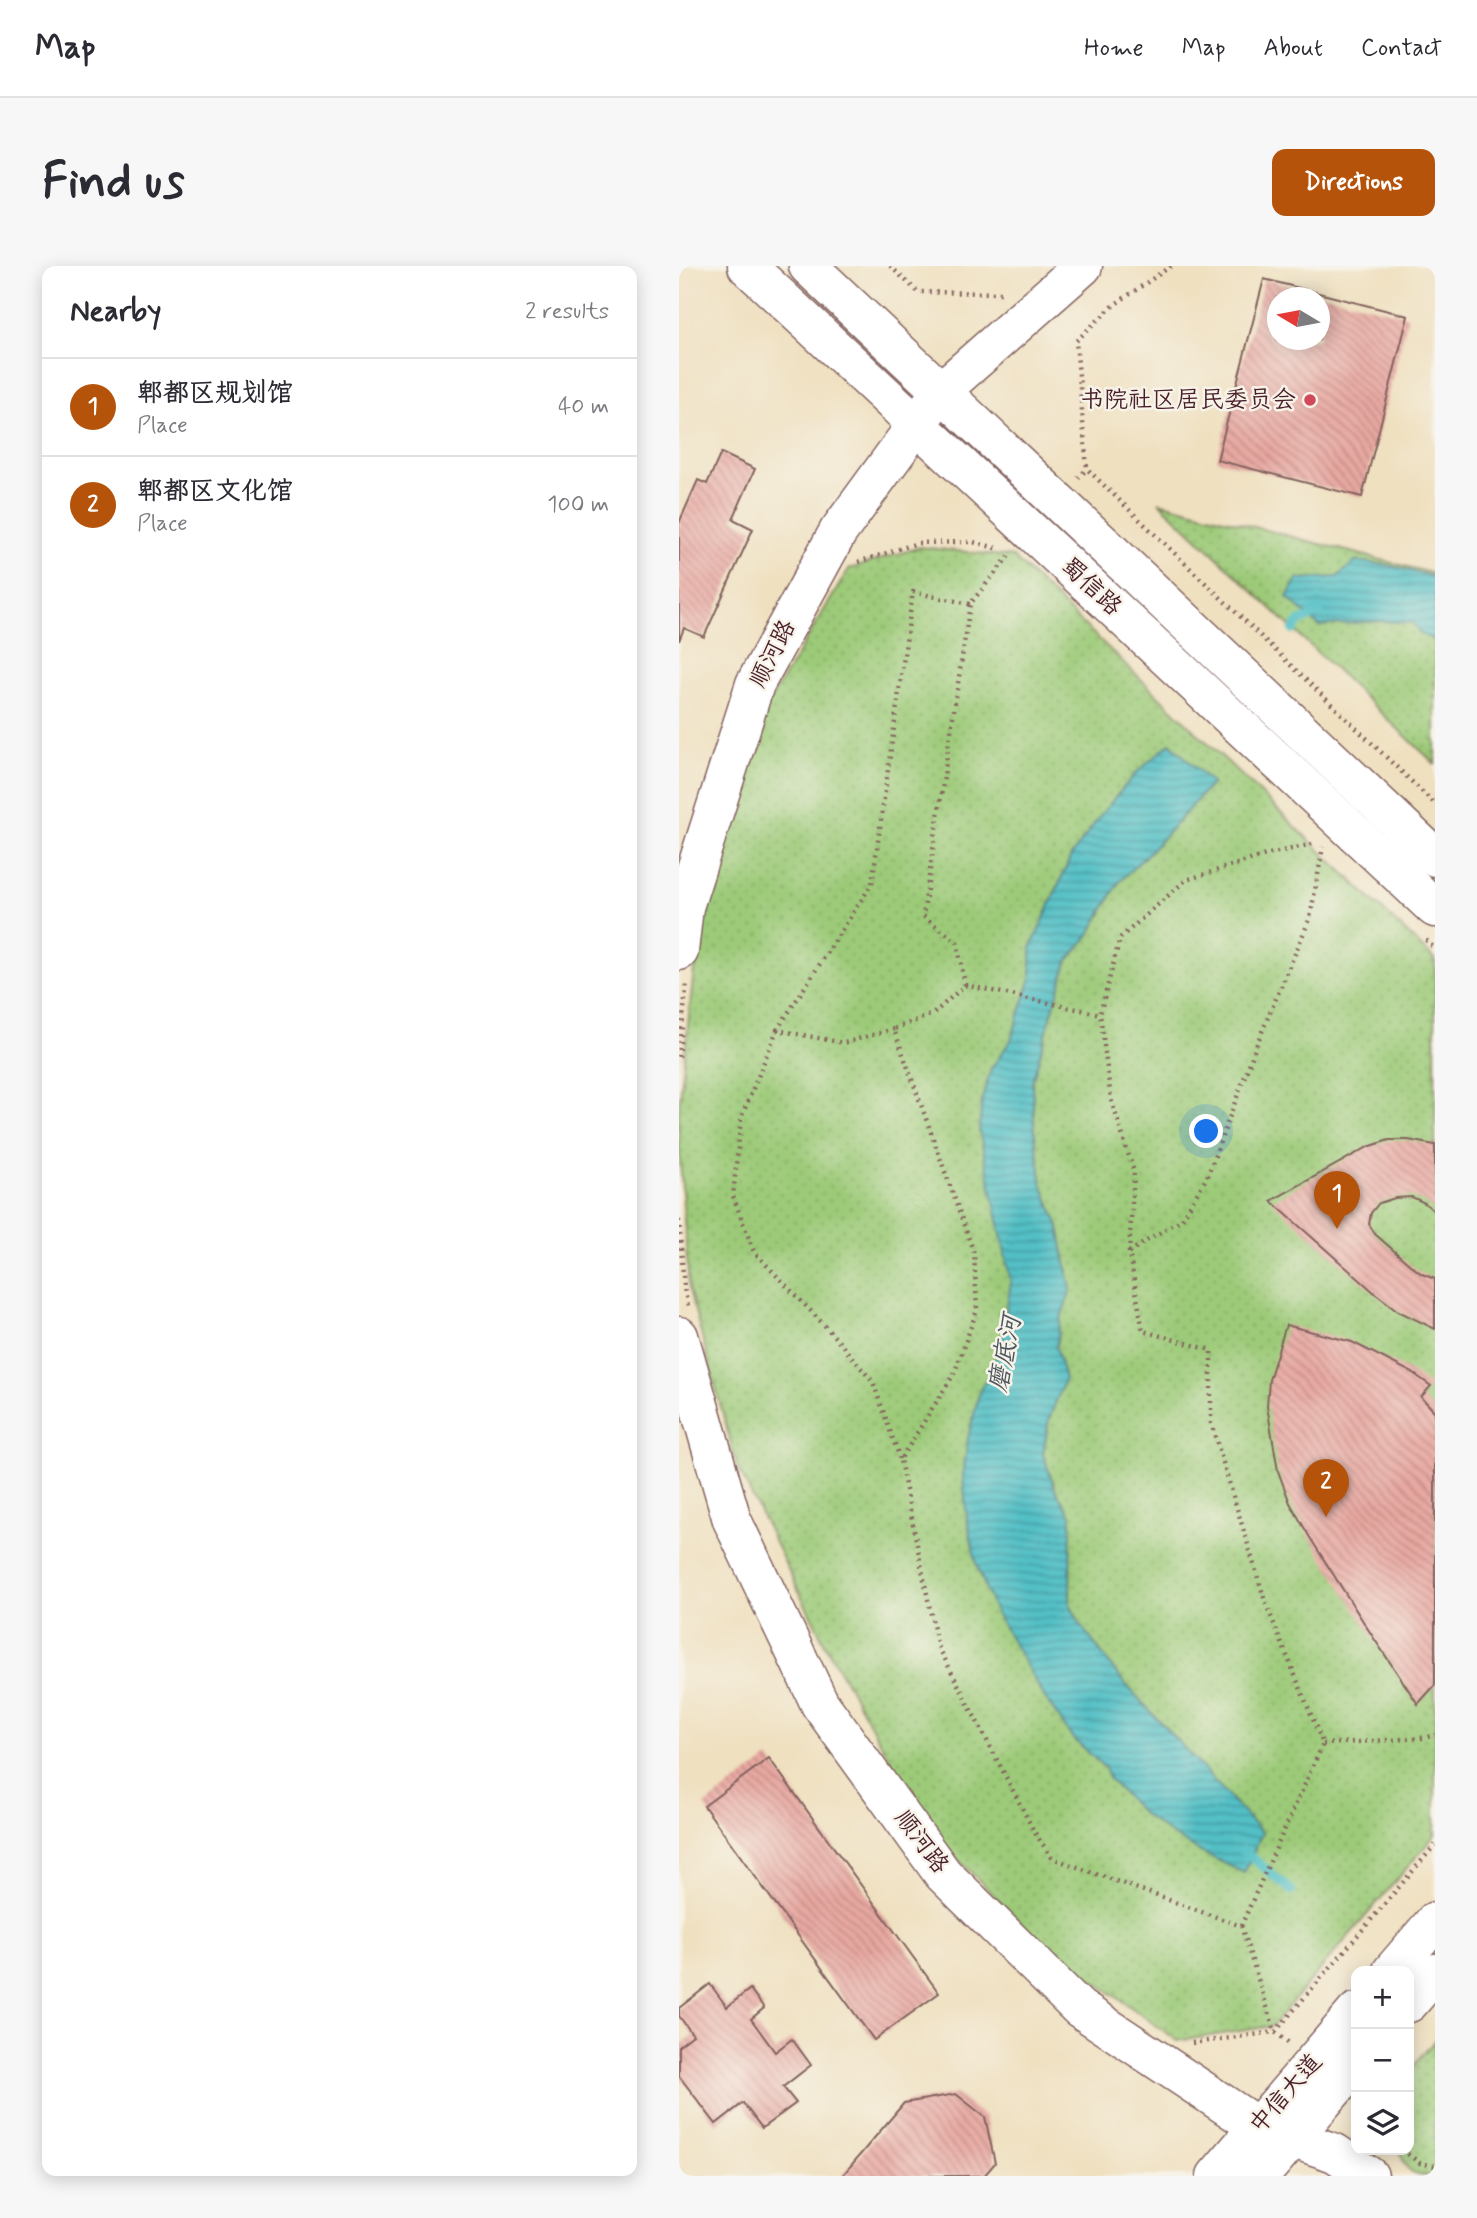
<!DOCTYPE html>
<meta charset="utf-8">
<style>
body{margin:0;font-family:Mynerve,"LXGW WenKai TC",sans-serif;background:#f7f7f7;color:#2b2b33}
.controls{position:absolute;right:21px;bottom:21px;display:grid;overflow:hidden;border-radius:14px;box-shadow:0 4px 18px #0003}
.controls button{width:63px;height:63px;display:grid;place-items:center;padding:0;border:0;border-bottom:2px solid #e1e1e2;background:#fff;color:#2b2b33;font:35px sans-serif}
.compass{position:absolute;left:588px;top:21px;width:63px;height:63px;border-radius:50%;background:#fff;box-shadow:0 4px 18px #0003;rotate:280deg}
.you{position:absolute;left:528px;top:866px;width:24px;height:24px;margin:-18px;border:5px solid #fff;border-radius:50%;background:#1a73e8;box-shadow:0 0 0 10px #1a73e833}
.badge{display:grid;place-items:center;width:46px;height:46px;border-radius:50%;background:#b45309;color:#fff;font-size:23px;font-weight:700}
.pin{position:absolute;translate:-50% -58px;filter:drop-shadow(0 2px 4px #0008)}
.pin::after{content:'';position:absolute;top:37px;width:24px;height:21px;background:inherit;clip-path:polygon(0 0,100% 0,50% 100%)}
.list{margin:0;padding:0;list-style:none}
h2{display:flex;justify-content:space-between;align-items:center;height:91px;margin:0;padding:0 28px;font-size:30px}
h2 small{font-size:23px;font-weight:400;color:#7c7c81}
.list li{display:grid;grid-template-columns:46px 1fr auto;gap:21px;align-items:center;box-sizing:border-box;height:98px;padding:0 28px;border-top:2px solid #e1e1e2}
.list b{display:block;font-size:26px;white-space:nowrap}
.list p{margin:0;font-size:23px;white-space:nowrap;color:#7c7c81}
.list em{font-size:23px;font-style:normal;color:#7c7c81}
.icon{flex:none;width:38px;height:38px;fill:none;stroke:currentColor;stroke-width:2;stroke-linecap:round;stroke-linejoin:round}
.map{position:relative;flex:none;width:756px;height:1910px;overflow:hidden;border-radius:14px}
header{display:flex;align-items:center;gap:42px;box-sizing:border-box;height:98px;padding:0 35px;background:#fff;border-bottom:2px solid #e1e1e2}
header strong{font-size:33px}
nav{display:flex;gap:38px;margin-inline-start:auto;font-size:24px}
.intro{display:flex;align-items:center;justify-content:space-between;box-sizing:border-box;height:168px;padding:0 42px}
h1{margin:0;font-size:49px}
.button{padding:18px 32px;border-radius:14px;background:#b45309;color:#fff;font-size:24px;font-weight:700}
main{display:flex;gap:42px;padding:0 42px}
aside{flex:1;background:#fff;border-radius:14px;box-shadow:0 4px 18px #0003}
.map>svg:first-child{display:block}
.park{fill:url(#park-dots);stroke:#737452;stroke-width:2}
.water{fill:url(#water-rules);stroke:#4e7078;stroke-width:2}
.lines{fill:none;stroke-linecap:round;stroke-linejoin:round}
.stream{stroke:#52c0c6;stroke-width:9}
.building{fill:url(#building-back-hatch);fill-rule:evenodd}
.secondary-casing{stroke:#84635f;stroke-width:41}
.primary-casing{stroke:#84635f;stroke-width:41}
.path{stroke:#84635f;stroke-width:4.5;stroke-dasharray:2 5;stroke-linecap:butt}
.secondary{stroke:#fff;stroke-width:38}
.primary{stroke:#fff;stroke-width:38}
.poi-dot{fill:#d1495b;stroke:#f7f3e8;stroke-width:2.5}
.labels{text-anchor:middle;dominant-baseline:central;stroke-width:5;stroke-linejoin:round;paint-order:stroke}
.poi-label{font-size:24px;fill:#4a1f2b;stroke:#f7f3e8;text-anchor:end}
.street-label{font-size:24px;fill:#4a1f2b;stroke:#f7f3e8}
.water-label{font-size:26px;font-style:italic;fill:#4d5761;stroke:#f7f3e8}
</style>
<header>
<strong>Map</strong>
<nav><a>Home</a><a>Map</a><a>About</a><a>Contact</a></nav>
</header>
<div class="intro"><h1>Find us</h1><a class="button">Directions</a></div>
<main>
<aside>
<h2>Nearby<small>2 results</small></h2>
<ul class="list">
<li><span class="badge">1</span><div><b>郫都区规划馆</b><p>Place</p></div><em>40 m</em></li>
<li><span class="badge">2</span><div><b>郫都区文化馆</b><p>Place</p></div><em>100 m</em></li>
</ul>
</aside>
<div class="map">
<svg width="756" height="1910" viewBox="0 0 756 1910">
<defs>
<pattern id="park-dots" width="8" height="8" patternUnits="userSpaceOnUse" patternTransform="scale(1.75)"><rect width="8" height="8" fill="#9cca78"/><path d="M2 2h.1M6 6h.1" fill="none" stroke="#88ad68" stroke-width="1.8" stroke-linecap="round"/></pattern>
<pattern id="water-rules" width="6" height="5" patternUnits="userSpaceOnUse" patternTransform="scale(1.75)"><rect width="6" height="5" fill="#52c0c6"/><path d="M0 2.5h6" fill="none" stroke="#469ba1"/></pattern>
<pattern id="building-back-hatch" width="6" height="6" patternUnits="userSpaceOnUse" patternTransform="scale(1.75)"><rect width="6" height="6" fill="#e8a8a1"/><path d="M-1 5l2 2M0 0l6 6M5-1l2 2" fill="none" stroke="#be8883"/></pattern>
</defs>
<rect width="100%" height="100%" fill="#f7f3e8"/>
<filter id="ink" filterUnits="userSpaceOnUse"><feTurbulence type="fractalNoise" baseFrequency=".0143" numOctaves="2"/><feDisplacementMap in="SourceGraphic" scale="14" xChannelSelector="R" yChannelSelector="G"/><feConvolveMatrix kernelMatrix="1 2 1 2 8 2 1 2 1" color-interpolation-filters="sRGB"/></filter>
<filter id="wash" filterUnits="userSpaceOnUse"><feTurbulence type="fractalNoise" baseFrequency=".00686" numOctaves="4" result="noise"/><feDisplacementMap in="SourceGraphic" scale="28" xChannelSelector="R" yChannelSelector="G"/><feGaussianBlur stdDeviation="1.57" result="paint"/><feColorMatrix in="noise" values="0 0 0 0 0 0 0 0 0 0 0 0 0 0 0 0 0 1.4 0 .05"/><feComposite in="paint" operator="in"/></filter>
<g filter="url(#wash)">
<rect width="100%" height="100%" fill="#efe0c0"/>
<g class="park">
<polygon points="480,236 756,308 756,498"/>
<polygon points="241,281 334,291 756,694 756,1569 593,1760 499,1775 361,1676 253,1567 150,1386 58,1200 10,1023 0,878 0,842 22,639 82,449 170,303"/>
<path d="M756,1774V1910C731,1910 728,1908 721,1884H730V1805Z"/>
</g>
<g class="water">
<polygon points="677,295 708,299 756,311 756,374 741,368 734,357 698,355 640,360 608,331 618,313 658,311"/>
<polygon points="491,477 533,517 486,570 440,616 412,666 388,696 353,816 356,869 363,918 380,961 392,1023 382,1052 377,1081 386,1113 370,1153 364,1188 377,1225 392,1249 391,1338 401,1358 441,1412 583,1567 565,1607 520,1585 487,1565 463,1547 431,1514 426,1502 393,1471 366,1432 315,1344 297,1297 288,1252 284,1210 289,1172 301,1124 313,1103 322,1076 332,1016 300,864 303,833 312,803 332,774 352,712 352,682 392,590 423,547 457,507"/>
</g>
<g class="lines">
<g class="stream">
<polyline points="614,364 621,355 641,347"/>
<polyline points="564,1584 613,1625"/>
</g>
</g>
<g id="blocks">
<g class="building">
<path d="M585,13L729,50L683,231L538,194ZM598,32H640V74H598Z"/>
<polygon points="42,187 76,203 54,253 74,263 25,371 5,362 0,375 0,257 19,214 28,218"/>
<polygon points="710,874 729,874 756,879 756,946 746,937 733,931 716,932 700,937 692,947 690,958 696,968 730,998 743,1008 756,1013 756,1063 719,1045 697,1028 592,935 689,881"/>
<polygon points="607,1059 673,1076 734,1107 752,1120 742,1131 756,1146 756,1419 739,1438 694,1371 630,1270 611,1237 599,1205 588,1140 590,1114"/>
<polygon points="90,1492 260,1727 195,1774 25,1540"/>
<polygon points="31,1718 48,1741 71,1723 85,1742 72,1753 96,1786 113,1773 132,1799 104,1821 117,1837 83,1862 64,1837 37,1858 0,1810 0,1780 14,1769 0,1750 0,1742"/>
<polygon points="277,1828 306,1851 316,1897 305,1910 163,1910 225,1837"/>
</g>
</g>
</g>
<g filter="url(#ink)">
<use href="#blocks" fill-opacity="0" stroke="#84635f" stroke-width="2"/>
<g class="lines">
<defs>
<g id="secondary">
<polyline points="68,0 756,642"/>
<polyline points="129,0 756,591"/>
<polyline points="0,685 5,641 76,418 159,266 262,125 404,0"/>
<polyline points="0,1070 53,1254 141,1438 264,1608 400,1742 579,1861 656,1887 690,1910"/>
</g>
<g id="primary">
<polyline points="713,1705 756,1655"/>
<polyline points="730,1737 756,1707"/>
<polyline points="537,1910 677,1746"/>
<polyline points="581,1910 677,1798"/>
</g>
</defs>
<use href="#secondary" class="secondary-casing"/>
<use href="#primary" class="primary-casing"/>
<g class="path">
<polyline points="211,0 239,26 324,27"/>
<polyline points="492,0 435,39 397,75 408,203 756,538"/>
<polyline points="399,212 408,203"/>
<polyline points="330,290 291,338 244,650 278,676 286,719 254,748 215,763 295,987 298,1044 275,1108 221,1194 258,1378 356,1567 373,1592 562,1660 596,1766 610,1777"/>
<polyline points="179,296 239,277 294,276 321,283"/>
<polyline points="747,674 756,683"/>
<polyline points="286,719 421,748"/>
<polyline points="215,763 165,777 98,764 62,852 54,930 75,986 148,1062 194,1116 221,1193"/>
<polyline points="98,764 193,618 234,326 291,338"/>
<polyline points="0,791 8,715"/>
<polyline points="0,954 5,1022 9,1040"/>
<polyline points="450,986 503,953 528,911 577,780 631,652 644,581"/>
<polyline points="644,1478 743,1472 756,1469"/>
<polyline points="562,1660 644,1478 587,1338 532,1157 532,1084 464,1065 450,986 455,906 432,833 421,748 441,672 507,614 590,588 638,577"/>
<polyline points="513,1777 596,1766 756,1579"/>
<polyline points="723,1884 741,1897 756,1900"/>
</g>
<use href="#secondary" class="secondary"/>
<use href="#primary" class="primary"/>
</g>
</g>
<circle class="poi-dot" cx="631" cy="134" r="7"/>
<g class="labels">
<g class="poi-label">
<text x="617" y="134">书院社区居民委员会</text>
</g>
<g class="street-label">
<text transform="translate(412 321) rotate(43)">蜀信路</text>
<text transform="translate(94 388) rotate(-63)">顺河路</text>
<text transform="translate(242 1576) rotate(53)">顺河路</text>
<text transform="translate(607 1828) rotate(-49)">中信大道</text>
</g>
<g class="water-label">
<text transform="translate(327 1088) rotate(-79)">磨底河</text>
</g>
</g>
</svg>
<div class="controls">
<button>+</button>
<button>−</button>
<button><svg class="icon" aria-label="layers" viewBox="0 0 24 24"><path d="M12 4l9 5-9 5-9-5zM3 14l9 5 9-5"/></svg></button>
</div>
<svg class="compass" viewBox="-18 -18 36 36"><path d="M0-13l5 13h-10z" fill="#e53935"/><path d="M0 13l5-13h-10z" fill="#7c7c81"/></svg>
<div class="you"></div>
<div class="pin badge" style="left:658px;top:963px">1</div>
<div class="pin badge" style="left:647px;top:1251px">2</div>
</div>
</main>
